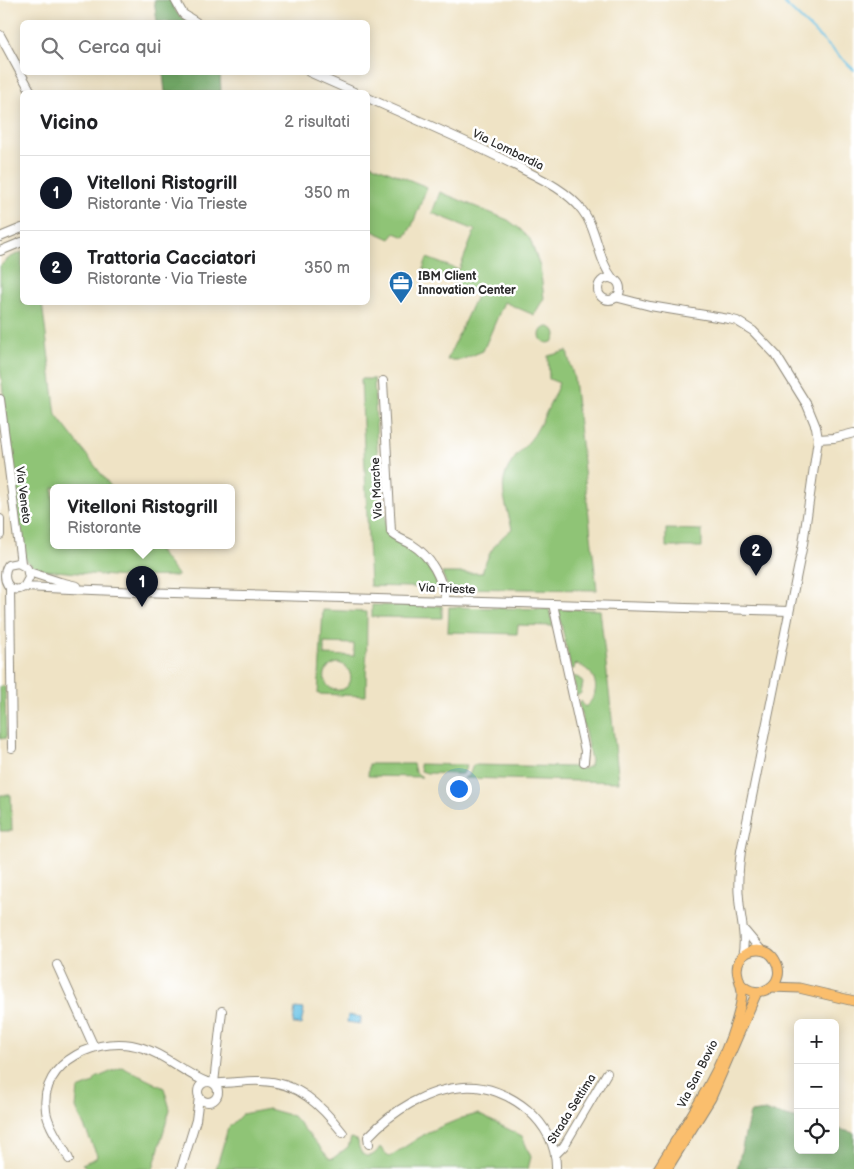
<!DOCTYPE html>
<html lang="it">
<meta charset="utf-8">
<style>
body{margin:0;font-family:"Balsamiq Sans",sans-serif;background:#f6f6f6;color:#202124}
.controls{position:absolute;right:15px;bottom:15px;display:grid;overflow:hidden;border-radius:8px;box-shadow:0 2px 12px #0003}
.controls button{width:45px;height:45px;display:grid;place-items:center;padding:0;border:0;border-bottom:1px solid #e0e0e0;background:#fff;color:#202124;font:25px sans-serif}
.you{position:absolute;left:458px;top:788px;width:18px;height:18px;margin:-12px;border:4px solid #fff;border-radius:50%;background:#1a73e8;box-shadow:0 0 0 8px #1a73e833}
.badge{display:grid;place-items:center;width:32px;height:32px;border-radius:50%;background:#111827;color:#fff;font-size:16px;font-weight:700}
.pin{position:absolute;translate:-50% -41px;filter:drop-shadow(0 1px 2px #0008)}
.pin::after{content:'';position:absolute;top:26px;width:18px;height:15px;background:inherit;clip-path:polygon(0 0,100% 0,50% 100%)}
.popup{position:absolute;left:50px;top:484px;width:185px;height:65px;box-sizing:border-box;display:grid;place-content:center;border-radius:8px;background:#fff;filter:drop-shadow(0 1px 4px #0005);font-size:16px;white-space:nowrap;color:#757577}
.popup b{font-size:19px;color:#202124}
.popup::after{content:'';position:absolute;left:50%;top:100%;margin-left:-10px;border:10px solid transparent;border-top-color:#fff}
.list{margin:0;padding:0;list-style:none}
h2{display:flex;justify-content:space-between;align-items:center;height:65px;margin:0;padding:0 20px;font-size:21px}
h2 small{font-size:16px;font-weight:400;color:#757577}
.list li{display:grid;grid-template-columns:32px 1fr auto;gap:15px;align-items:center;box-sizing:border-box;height:75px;padding:0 20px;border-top:1px solid #e0e0e0}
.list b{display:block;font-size:19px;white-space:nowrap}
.list p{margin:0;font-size:16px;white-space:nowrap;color:#757577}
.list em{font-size:16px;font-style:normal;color:#757577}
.icon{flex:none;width:28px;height:28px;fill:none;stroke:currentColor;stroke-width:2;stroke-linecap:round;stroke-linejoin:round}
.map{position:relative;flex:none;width:854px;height:1169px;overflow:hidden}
.search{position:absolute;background:#fff;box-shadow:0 2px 12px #0003;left:20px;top:20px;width:350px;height:55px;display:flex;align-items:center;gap:12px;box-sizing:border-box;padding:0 18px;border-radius:8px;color:#757577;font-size:19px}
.panel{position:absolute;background:#fff;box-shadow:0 2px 12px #0003;left:20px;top:90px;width:350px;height:215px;border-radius:8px}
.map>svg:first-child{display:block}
.green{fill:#8fc476;stroke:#5d7850;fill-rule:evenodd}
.forest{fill:#73aa67;stroke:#4f6a49}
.water{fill:#68c2e6;stroke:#4a7688}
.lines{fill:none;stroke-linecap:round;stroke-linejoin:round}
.stream{stroke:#68c2e6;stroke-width:2}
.minor-casing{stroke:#8d8778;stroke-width:10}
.major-casing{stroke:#8d8778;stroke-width:11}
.minor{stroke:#fff;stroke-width:8}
.major{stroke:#fabe6d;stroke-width:9}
.labels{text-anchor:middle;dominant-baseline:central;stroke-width:5;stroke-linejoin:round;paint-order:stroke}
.street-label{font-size:12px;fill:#2b2b2b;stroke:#fff}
.poi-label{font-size:12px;font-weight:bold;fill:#2b2b2b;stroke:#fff;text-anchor:start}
</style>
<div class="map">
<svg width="854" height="1169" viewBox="0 0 854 1169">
<rect width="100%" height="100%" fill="#fff"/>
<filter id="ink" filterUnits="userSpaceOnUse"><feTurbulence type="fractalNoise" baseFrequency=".02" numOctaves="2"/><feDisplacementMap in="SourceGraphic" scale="10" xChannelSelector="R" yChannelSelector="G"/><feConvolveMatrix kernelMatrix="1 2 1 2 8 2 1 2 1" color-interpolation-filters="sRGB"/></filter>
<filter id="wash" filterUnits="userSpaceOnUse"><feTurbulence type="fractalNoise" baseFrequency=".0096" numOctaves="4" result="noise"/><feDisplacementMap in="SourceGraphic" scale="20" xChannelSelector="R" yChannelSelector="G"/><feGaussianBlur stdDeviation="1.12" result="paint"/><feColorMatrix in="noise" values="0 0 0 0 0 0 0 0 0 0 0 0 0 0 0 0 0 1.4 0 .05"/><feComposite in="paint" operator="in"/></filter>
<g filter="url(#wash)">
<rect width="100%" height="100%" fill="#efe3c5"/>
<g class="green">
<polygon points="368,163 427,187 412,226 405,237 395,233 390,239 368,229 368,230"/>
<polygon points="440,192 508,220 520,229 530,239 540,267 544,298 534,315 504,302 483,351 461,360 447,360 477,294 423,269 427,258 459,270 475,230 432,213"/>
<polygon points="22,252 22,302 42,303 56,415 112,488 53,488 53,546 155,546 178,576 124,577 44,570 36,569 23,557 0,367 0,266 9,258"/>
<circle cx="548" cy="335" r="8"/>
<path d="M567,351L574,379L597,590L448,588L442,573H482C489,552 494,543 512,529C509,514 501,495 504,480C507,462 524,449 534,435C544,418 552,401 559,383L549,379L548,356Z"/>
<path d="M361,379H374L380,511L385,512L387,534C392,540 398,541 404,544C422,554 432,570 439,588L370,586Z"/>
<polygon points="666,529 702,530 702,547 666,547"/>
<polygon points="372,605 442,606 442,618 372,617"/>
<polygon points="449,607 549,609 553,626 518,625 517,634 448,632"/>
<path d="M558,609L600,610L619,782L464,778L469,776L473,765L577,767L583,769L590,766L591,760L579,704L581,701L585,707C603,693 597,669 575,664L574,669H571Z"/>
<path d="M323,610L367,612L366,696L318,694ZM324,643L354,644V656L324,655ZM338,663C353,666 356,687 340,690C322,692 318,666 338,663Z"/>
<polygon points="573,676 579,678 583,683 581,693 577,696"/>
<polygon points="0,686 5,686 6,738 0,739"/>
<polygon points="369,764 413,764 415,772 422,777 368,776"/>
<polygon points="419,764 467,765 464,772 461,774 427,773 421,771"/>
<polygon points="0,795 11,795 12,831 0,831"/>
<polygon points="122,1067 164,1088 170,1109 153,1169 88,1169 82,1164 96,1158 97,1155 76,1108 78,1089 93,1083 96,1078"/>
<path d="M268,1109L293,1116L329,1158L332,1159L348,1147L351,1138L358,1141C359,1158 371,1162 380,1147L389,1157L428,1132L462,1118L478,1114L522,1136L531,1157L528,1169H216L228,1128L242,1114Z"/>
</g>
<g class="forest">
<path d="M154,0H171C173,10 180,18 189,22H157Z"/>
<polygon points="163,73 220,73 221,92 165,92"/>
<polygon points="766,1111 798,1119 798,1150 835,1150 835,1128 854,1133 854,1169 737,1169 750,1113"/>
</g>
<g class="water">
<polygon points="295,1008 304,1009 301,1025 293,1024"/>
<polygon points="348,1015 361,1017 360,1024 347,1022"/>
</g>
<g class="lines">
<polyline class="stream" points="781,0 854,70"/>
</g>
</g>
<g filter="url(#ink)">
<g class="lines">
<defs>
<g id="minor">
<polyline points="175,0 183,14 196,22"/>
<polyline points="0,35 31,92"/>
<polyline points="309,72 354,92"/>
<path d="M368,98C421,122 475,144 526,171C546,181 568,192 582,210C598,230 597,259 613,279"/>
<polyline points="0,237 22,228"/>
<polyline points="0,251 22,242"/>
<circle cx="609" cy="289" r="11"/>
<path d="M615,297L650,306L729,319L737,321L753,331L776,355L807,405L816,427L818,439L803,544L741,851C739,866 737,882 739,898C740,918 747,937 742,957"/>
<path d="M383,381L391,532C396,538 404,540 411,544C432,557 441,577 446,601"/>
<polyline points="0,399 21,563"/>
<polyline points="818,439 834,438 854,433"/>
<polyline points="0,519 0,535"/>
<polyline points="29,572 60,582 77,586"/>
<path d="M24,587L29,578L27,568L18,563L8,565C0,578 9,596 24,587L139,592L789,611"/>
<polyline points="10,589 12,748"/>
<polyline points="553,604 585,751 584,762"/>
<polyline points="745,931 761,950"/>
<polyline points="57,965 94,1047"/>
<path d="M222,1011L214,1083C229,1084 245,1080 261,1081C298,1082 321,1105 343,1133"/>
<circle cx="208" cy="1092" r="10"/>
<path d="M369,1144L368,1137C392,1111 427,1089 464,1087C508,1084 558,1123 556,1169"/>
<polyline points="555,1155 564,1146 607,1073"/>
<path d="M69,1159C62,1144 48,1127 46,1111C38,1061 102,1033 143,1048C166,1055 183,1073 207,1082"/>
<polyline points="181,1169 196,1120 199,1097"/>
</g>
<g id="major">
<polyline points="771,987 799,988 854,1001"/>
<path d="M658,1169C687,1122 720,1075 736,1022C739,1012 742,1002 742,992C741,980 733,971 740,959C749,947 768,947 775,960C789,983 758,1004 740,983"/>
<polyline points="667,1169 711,1098 757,992"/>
</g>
</defs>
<use href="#minor" class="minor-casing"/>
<use href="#major" class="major-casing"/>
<use href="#minor" class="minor"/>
<use href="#major" class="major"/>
</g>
</g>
<defs>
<symbol id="office-pin" viewBox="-11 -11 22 30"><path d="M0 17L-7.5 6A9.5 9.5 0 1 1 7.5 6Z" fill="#1f6fb2" stroke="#fff"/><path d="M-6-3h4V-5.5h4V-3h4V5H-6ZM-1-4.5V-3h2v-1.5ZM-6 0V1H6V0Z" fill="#fff"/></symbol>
</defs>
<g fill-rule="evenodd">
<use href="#office-pin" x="387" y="269" width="28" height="38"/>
</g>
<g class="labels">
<g class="street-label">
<text transform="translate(508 150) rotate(26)">Via Lombardia</text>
<text transform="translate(377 488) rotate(-93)">Via Marche</text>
<text transform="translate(23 495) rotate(83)">Via Veneto</text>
<text transform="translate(447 589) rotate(2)">Via Trieste</text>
<text transform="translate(698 1074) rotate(-63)">Via San Bovio</text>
<text transform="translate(572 1109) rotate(-58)">Strada Settima</text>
</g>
<g class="poi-label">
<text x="418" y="276">IBM Client<tspan x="418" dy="14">Innovation Center</tspan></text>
</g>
</g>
</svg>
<div class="controls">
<button>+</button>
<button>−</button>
<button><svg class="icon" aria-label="locate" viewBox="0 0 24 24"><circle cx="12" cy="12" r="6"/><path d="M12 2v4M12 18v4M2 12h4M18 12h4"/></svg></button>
</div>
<div class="you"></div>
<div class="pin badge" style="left:142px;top:607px">1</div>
<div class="popup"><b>Vitelloni Ristogrill</b>Ristorante</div>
<div class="pin badge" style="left:756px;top:576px">2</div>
<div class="search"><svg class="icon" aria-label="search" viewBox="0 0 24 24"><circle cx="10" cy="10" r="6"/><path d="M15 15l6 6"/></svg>Cerca qui</div>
<section class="panel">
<h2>Vicino<small>2 risultati</small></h2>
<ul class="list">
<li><span class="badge">1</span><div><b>Vitelloni Ristogrill</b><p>Ristorante · Via Trieste</p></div><em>350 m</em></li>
<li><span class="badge">2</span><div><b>Trattoria Cacciatori</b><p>Ristorante · Via Trieste</p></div><em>350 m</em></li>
</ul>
</section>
</div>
